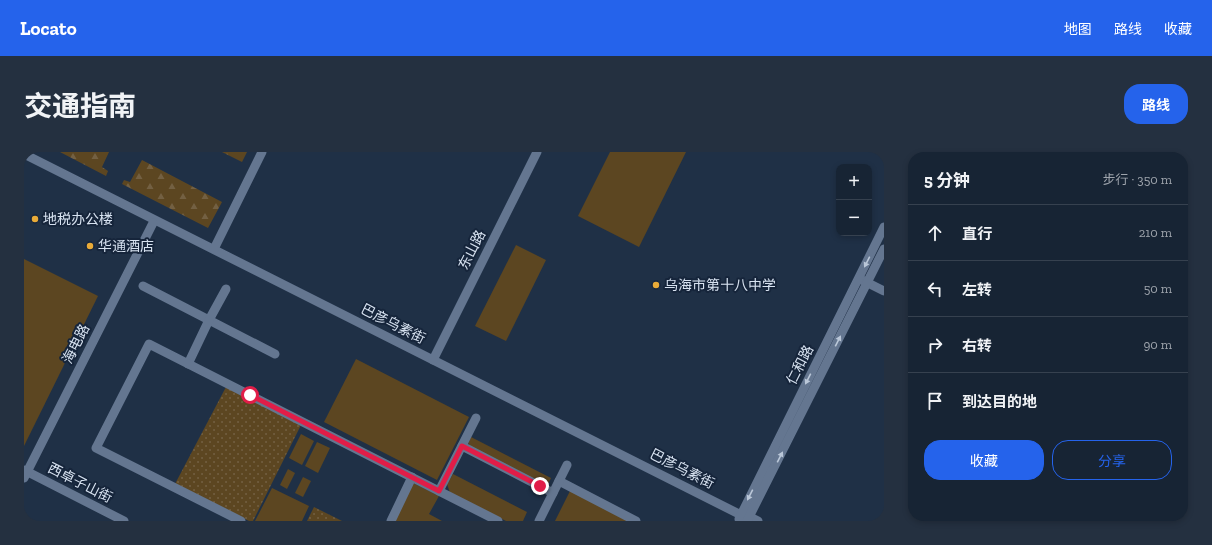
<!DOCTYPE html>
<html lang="zh">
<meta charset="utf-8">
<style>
body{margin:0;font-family:"Zilla Slab","Noto Sans SC",serif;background:#243040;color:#f1f3f6}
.controls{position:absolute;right:12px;top:12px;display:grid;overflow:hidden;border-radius:8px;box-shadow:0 2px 6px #0003}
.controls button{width:36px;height:36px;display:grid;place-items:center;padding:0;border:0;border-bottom:1px solid #36414f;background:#172434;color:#f1f3f6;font:20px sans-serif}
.stop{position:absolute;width:12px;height:12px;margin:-9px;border:3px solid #e11d48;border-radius:50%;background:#fff}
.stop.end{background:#e11d48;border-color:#fff;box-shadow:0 1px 4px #0008}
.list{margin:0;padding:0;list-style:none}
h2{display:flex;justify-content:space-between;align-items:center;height:52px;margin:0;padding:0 16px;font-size:17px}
h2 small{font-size:13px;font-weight:400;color:#9ea4ac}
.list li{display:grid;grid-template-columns:26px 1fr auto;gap:12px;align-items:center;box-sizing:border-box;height:56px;padding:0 16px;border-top:1px solid #36414f}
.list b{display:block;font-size:15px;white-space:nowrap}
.list em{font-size:13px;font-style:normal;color:#9ea4ac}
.actions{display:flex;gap:8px;padding:12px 16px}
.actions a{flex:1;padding:9px 0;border:1px solid #2563eb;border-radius:16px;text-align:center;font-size:14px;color:#2563eb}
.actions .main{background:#2563eb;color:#fff}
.icon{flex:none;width:22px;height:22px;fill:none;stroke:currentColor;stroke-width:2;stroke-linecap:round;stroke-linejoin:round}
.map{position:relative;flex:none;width:860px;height:369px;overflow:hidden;border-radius:16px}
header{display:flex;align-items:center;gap:24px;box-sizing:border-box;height:56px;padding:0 20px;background:#2563eb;color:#fff}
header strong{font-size:19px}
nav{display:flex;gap:22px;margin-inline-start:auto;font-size:14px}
.intro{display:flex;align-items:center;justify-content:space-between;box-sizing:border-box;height:96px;padding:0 24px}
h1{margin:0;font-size:28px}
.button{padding:10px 18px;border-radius:16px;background:#2563eb;color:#fff;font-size:14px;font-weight:700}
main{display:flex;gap:24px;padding:0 24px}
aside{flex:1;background:#172434;border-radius:16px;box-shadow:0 2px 6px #0003}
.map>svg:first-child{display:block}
.green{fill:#5c4621}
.forest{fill:url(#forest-firs)}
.park{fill:url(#park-dots)}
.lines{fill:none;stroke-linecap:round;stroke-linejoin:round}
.minor{stroke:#647690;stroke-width:9}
.oneway{fill:#bac7d8}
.route{stroke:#e11d48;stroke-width:5}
.poi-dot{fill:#e9ab38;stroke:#16253b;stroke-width:1.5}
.labels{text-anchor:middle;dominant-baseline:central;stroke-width:4;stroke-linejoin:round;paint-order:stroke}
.poi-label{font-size:14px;fill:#d7e2f0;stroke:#16253b;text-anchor:start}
.street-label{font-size:14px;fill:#d7e2f0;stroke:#16253b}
</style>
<header>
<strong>Locato</strong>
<nav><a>地图</a><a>路线</a><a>收藏</a></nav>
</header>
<div class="intro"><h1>交通指南</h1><a class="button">路线</a></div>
<main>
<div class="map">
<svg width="860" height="369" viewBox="0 0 860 369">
<defs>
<pattern id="forest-firs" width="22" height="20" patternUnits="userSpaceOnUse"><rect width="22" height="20" fill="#5c4621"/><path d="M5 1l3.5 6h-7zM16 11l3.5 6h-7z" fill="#736042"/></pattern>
<pattern id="park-dots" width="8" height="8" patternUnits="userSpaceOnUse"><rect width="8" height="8" fill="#5c4621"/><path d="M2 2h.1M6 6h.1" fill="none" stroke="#736042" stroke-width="1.8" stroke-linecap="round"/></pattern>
</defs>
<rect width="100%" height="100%" fill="#1f3046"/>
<g class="green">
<polygon points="586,0 662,0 615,95 554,64"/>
<polygon points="492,93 522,108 482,189 451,174"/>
<polygon points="0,107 74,144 0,294"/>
<polygon points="332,207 445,265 413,328 300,270"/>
<polygon points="277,282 290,289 278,313 265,306"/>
<polygon points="447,285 527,326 523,334 447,296 444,291"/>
<polygon points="293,290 306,296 294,321 281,314"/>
<polygon points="264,317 271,321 263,337 256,333"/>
<polygon points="429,322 503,360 499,369 482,369 426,341 423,332"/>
<polygon points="279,325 287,329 279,345 271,341"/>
<polygon points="389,331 415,344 405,362 418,369 369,369"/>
<polygon points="248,336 285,354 278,369 231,369"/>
<polygon points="547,337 609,369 531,369"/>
</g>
<g class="forest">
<polygon points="36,0 85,0 78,15 84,19 82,24"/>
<polygon points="198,0 223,0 218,10"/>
<polygon points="118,8 198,50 184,76 98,32 100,28 106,30"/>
</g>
<g class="park">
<polygon points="202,235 277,273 229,369 225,369 151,332"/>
<polygon points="290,355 318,369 283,369"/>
</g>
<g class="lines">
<g class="minor">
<polyline points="0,2 717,363 726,365 734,369"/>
<polyline points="190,97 238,0"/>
<polyline points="838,128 860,139"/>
<polyline points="119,134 251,202"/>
<polyline points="409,208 513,0"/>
<polyline points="164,212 185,168 202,137"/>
<polyline points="438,294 529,341"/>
<polyline points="0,318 100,369"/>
<polyline points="0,326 129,71"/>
<polyline points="535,329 612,369"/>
<polyline points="415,339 452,266"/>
<polyline points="715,367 860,75"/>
<polyline points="217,369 72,296 125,192 474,369"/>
<polyline points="367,369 388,325"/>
<polyline points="515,369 543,313"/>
<polyline points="723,369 860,97"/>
</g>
</g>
<defs><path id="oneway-solid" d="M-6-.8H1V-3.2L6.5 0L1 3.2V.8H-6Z"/></defs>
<g class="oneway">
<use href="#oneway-solid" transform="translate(843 110) rotate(117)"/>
<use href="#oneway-solid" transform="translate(814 189) rotate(-63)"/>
<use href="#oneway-solid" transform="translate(784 227) rotate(117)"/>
<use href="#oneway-solid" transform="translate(756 305) rotate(-63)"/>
<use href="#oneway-solid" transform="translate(726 343) rotate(117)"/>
</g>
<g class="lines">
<polyline class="route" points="226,243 415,339 438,294 516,334"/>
</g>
<g class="poi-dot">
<circle cx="11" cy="67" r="4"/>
<circle cx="66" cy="94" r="4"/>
<circle cx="632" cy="133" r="4"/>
</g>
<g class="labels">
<g class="poi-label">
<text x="19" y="67">地税办公楼</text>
<text x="74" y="94">华通酒店</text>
<text x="640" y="133">乌海市第十八中学</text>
</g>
<g class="street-label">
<text transform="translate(448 98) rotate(-63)">东山路</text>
<text transform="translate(369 172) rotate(27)">巴彦乌素街</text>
<text transform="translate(52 192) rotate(-63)">海电路</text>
<text transform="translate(776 213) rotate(-63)">仁和路</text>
<text transform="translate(658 317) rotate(27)">巴彦乌素街</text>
<text transform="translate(56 331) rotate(27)">西卓子山街</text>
</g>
</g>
</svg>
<div class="controls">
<button>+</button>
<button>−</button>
</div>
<div class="stop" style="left:226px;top:243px"></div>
<div class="stop end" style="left:516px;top:334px"></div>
</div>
<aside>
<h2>5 分钟<small>步行 · 350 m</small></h2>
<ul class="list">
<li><svg class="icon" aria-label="ahead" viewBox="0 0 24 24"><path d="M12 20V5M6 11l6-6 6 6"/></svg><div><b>直行</b></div><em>210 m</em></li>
<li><svg class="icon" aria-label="left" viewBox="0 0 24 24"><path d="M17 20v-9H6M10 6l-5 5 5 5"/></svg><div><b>左转</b></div><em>50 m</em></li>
<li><svg class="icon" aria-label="right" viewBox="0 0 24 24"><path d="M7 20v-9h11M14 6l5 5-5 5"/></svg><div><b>右转</b></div><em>90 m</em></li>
<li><svg class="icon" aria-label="arrive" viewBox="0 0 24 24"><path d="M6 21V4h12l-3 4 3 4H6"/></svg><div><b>到达目的地</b></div></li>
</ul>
<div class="actions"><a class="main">收藏</a><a>分享</a></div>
</aside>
</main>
